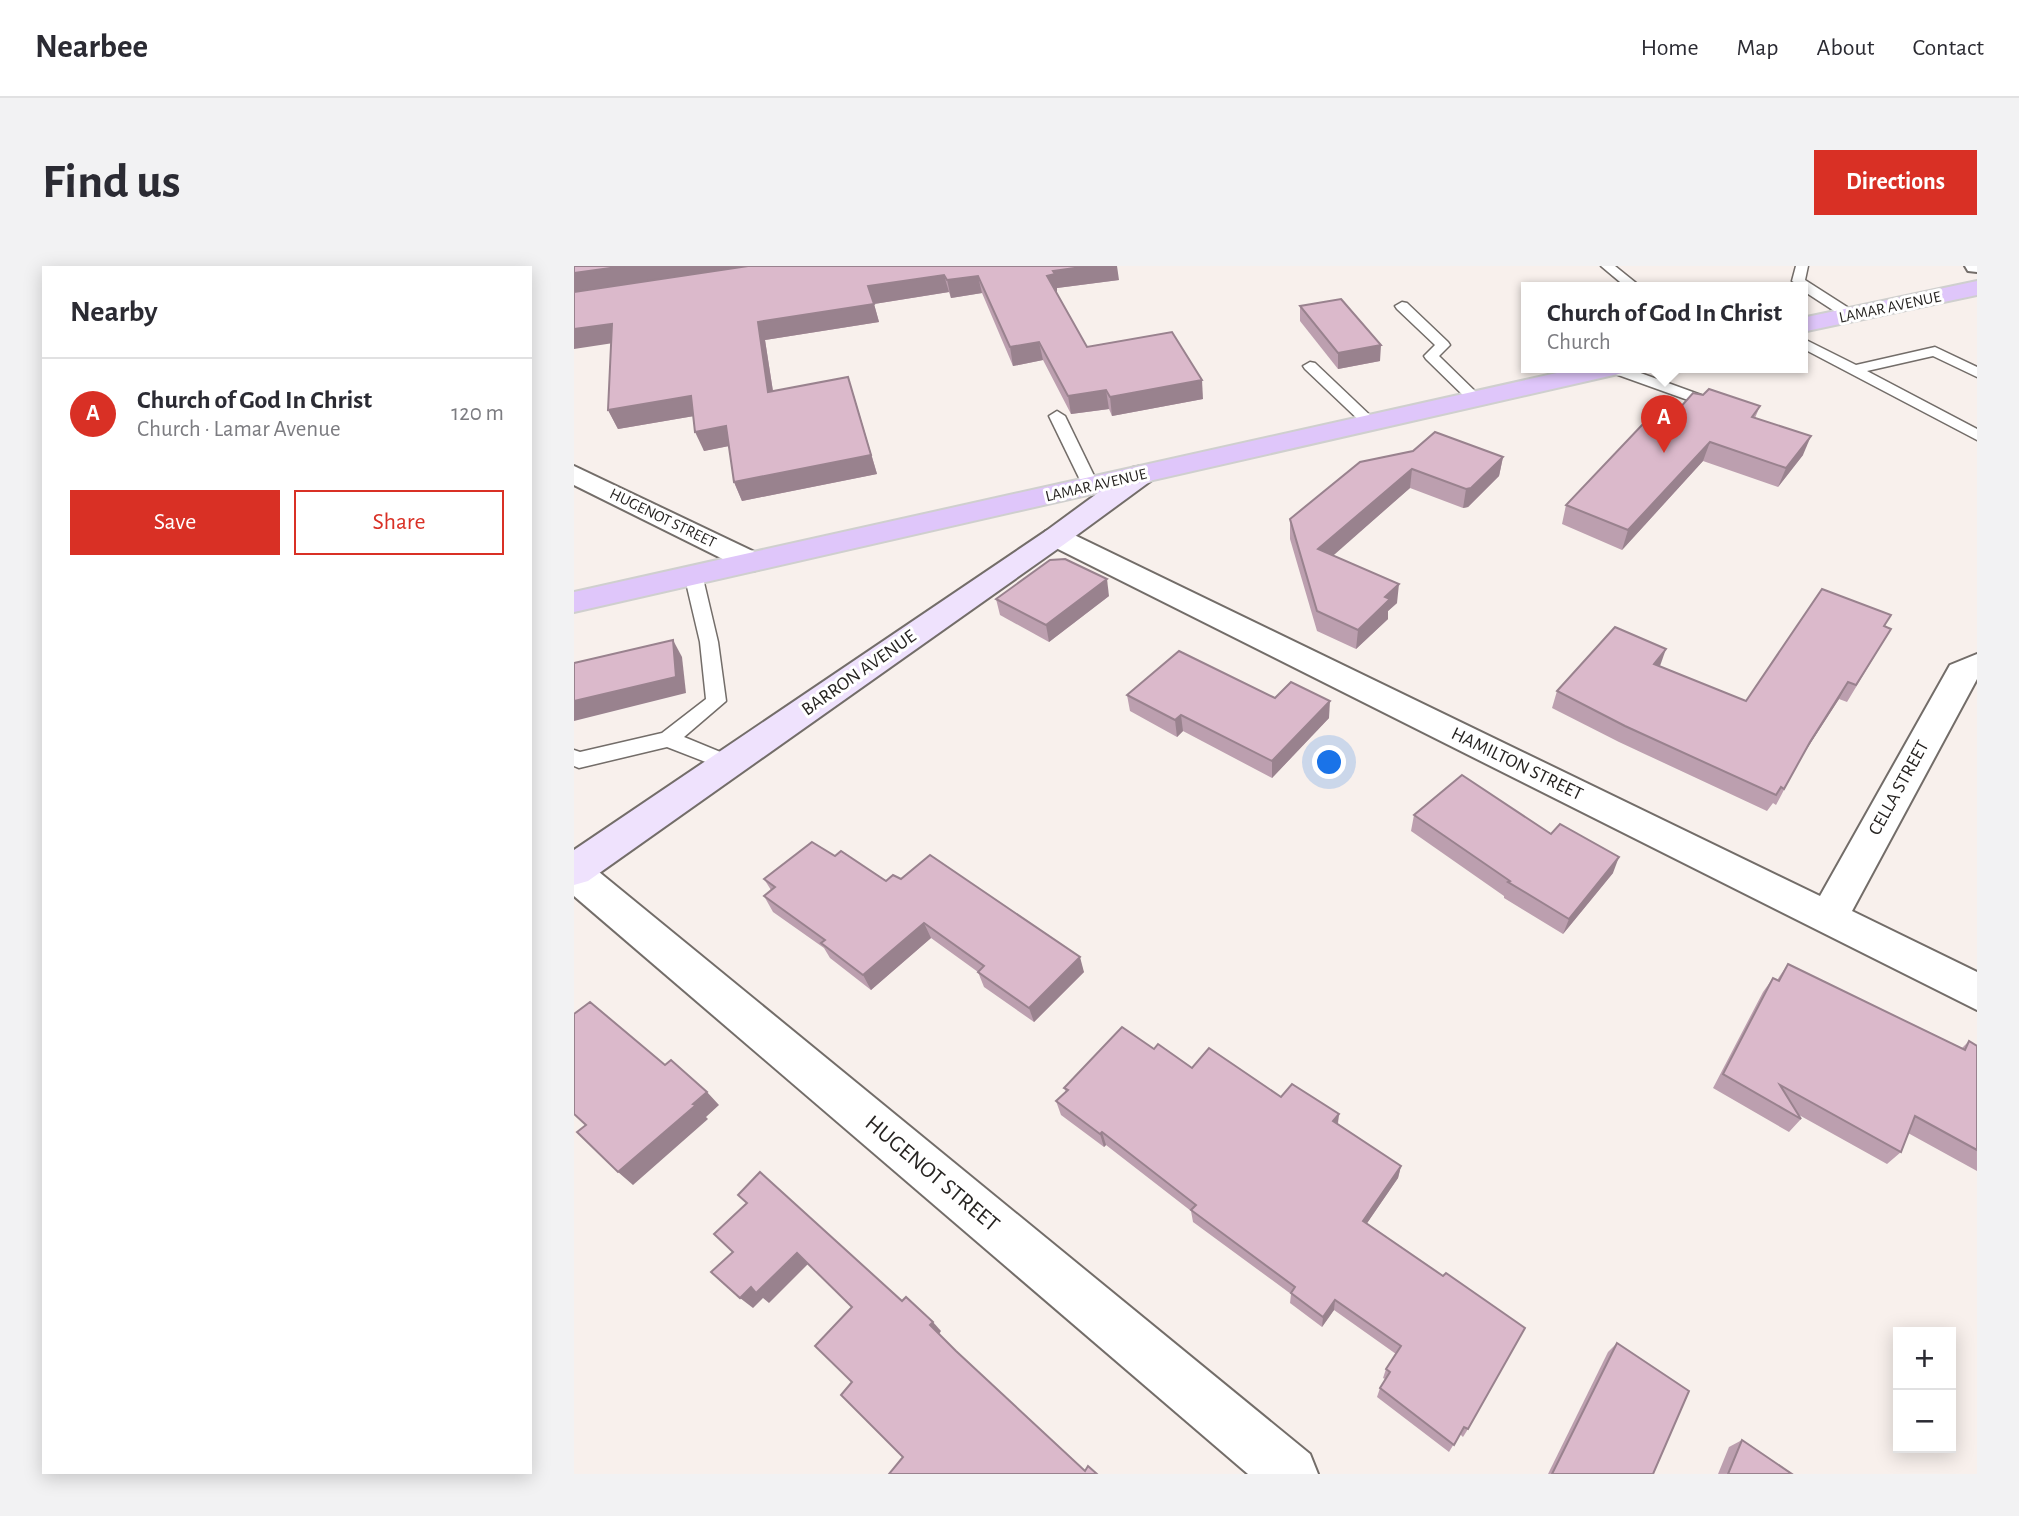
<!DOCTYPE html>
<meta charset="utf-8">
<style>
body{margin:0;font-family:"Alegreya Sans",sans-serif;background:#f2f2f3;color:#2b2b33}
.controls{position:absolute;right:21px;bottom:21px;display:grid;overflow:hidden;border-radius:0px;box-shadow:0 4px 18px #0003}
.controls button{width:63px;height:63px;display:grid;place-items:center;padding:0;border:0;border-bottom:2px solid #e1e1e2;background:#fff;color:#2b2b33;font:35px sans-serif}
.you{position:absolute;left:756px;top:497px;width:24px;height:24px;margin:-18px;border:5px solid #fff;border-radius:50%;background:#1a73e8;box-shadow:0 0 0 10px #1a73e833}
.badge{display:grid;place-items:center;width:46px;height:46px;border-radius:50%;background:#d93025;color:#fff;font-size:23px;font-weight:700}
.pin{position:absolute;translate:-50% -58px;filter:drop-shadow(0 2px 4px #0008)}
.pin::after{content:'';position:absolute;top:37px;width:24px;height:21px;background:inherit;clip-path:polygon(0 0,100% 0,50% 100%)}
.popup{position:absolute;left:947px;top:16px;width:287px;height:91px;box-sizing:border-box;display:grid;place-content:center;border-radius:0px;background:#fff;filter:drop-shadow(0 2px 5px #0005);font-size:23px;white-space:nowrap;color:#7c7c81}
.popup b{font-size:26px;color:#2b2b33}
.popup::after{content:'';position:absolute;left:50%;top:100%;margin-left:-14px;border:14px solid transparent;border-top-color:#fff}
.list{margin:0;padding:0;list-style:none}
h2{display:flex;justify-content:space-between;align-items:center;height:91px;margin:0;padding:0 28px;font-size:30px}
h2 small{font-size:23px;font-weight:400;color:#7c7c81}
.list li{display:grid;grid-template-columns:46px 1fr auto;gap:21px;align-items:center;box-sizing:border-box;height:112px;padding:0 28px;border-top:2px solid #e1e1e2}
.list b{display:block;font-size:26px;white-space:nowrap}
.list p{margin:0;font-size:23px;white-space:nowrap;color:#7c7c81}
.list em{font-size:23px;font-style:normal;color:#7c7c81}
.actions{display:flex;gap:14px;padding:21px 28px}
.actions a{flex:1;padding:16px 0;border:2px solid #d93025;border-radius:0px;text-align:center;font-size:24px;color:#d93025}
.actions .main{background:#d93025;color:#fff}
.map{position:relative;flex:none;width:1403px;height:1208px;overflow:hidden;border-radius:0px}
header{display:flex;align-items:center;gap:42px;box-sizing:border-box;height:98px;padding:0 35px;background:#fff;border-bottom:2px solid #e1e1e2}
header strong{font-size:33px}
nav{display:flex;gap:38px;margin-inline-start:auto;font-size:24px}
.intro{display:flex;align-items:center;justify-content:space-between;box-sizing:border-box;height:168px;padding:0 42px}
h1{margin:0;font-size:49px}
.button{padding:18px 32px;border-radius:0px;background:#d93025;color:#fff;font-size:24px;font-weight:700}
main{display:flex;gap:42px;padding:0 42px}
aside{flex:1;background:#fff;border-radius:0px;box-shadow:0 4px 18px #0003}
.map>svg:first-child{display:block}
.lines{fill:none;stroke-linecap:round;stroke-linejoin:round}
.lane-casing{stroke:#736d69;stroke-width:3}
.street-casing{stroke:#736d69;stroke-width:4}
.secondary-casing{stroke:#736d69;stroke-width:4}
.primary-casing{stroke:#cfcfce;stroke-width:4}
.lane{fill:#fff;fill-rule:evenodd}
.street{fill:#fff;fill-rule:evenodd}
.secondary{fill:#efe2fd;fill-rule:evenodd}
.primary{fill:#dfc6fa;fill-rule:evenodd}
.wall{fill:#bc9faf}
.shaded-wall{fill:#99828e}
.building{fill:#dbb9cb;stroke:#99828e;stroke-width:2}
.labels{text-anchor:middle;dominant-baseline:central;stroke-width:6;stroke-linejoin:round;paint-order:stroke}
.far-street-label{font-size:16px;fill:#272422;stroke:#fff}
.street-label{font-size:19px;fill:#272422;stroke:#fff}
.near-street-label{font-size:23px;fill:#272422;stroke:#fff}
</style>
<header>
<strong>Nearbee</strong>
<nav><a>Home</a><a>Map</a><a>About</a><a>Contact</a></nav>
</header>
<div class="intro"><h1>Find us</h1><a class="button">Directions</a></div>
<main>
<aside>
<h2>Nearby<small></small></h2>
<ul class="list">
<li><span class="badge">A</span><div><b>Church of God In Christ</b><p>Church · Lamar Avenue</p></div><em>120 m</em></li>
</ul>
<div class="actions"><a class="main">Save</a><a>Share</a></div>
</aside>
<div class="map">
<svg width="1403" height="1208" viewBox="0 0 1403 1208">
<rect width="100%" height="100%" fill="#f8f0ec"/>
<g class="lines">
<defs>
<g id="lane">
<polygon points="1027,0 1041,0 1067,21 1052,21"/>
<polygon points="1222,0 1234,0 1231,14 1281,46 1281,52 1271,52 1228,24 1228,21 1218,15"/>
<polygon points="828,36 833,37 874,76 876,79 865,90 906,130 908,133 906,136 896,136 852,93 850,90 861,79 823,43 821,40"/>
<polygon points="1228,72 1282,99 1361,81 1403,101 1403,111 1359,90 1293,105 1403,163 1403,174 1228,82"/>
<polygon points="736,96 741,97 800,153 803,156 800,159 790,159 731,103 729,100"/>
<polygon points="1050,101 1149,137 1152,140 1149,143 1139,143 1033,105 1031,102"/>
<polygon points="483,145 491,150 525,220 523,223 517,225 509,220 475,150"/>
<polygon points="119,302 128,308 144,376 152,435 110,471 161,492 164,497 161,502 154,505 147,502 93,481 5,502 0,500 0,484 6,486 88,467 132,433 126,376 110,308"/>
</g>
<g id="street">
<polygon points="1391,0 1403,0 1403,6 1394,5"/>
<polygon points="0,200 189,290 193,296 189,302 178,305 167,302 0,219"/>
<polygon points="482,262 492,265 1246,630 1376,399 1403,388 1403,413 1278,645 1403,706 1403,744 472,277 467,271 472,265"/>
<polygon points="0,593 14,597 736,1188 744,1208 674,1208 0,630"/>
</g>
<polygon id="secondary" points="568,200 578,202 582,208 578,214 492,277 14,615 0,619 0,584 472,265 558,202"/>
<g id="primary">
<polygon points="1403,15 1403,29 1228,66 1228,52"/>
<polygon points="1010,101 1056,101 1053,106 1044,108 0,346 0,326"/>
</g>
</defs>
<use href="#lane" class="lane-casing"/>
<use href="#street" class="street-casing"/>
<use href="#secondary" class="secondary-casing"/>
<use href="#primary" class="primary-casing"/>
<use href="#lane" class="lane"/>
<use href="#street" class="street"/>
<use href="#secondary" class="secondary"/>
<use href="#primary" class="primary"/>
</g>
<g class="wall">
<polygon points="0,0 545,14 483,22 483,26 482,26 513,81 629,133 538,150 535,143 497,148 469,94 439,100 408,27 377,32 375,26 300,38 305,56 191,74 199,125 280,130 303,208 168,235 160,216 155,180 130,185 120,150 44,163 34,144 37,77"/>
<polygon points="726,40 806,95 764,103 726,55"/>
<polygon points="1186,140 1181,152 1229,189 1204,221 1129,195 1048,284 988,258 992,239 1104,144"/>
<polygon points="929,191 925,210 894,241 889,242 836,222 759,289 823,337 814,345 814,353 782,383 743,365 716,273 716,253 786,196"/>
<polygon points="535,330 475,376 426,349 422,333"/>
<polygon points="1311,360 1317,363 1273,436 1265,433 1228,490 1202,539 1199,537 1193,545 1045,476 978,442 983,425 1086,400 1172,435"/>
<polygon points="553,429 701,432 755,452 698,512 609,465 603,471 556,445"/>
<polygon points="840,549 977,568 1039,607 989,668 930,632 930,630 837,565"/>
<polygon points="261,590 312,615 327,613 510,706 460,756 410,721 404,706 357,672 297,724 256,692 250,682 199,646 190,630 197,624 190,613"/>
<polygon points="1214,698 1388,782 1395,775 1403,780 1403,905 1334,867 1327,886 1313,898 1225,849 1227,853 1215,866 1139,822 1189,726 1199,712 1203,714"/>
<polygon points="580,783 618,802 707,831 765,848 764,858 827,900 824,912 793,957 894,1163 889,1171 886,1168 875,1186 803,1131 806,1122 811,1113 809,1112 812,1103 822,1088 760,1044 748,1061 716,1037 717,1028 619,956 617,945 532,879 530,881 487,849 482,835 492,826 490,822"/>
<polygon points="1043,1077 1079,1208 974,1208 1034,1086"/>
<polygon points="1168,1174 1218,1208 1144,1208 1155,1181"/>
</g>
<g class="shaded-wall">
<polygon points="51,0 178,0 0,26 0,7"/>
<polygon points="515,0 543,0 545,14 483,22 483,26 476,27 473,10 479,5"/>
<polygon points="370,9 375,26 300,38 294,20"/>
<polygon points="404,10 408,27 377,32 373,14"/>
<polygon points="300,38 305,56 191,74 202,145 194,126 184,56"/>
<polygon points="38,58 46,76 0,83 0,63"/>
<polygon points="465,76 469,94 439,100 436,81"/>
<polygon points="807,79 806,95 764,103 764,87"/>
<polygon points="628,114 629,133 538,150 536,131"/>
<polygon points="532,124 535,143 497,148 494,130"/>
<polygon points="117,130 126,149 44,163 34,144"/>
<polygon points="280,130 303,208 168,235 160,216"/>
<polygon points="152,160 160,179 130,185 121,166"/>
<polygon points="1237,170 1229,189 1204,221 1212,202"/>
<polygon points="1136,176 1129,195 1048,284 1054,264"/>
<polygon points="929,191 925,210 894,241 889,242 892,223"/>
<polygon points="838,203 836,222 744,303 744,283"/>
<polygon points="533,313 535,330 475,376 472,359"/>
<polygon points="825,318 823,337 814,345 814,353 782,383 784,364 811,331"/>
<polygon points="99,374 108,391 112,427 0,455 0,435"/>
<polygon points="1092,383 1086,400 1080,398"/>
<polygon points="1274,416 1265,433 1227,492 1236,476"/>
<polygon points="756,435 755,452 698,512 698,495"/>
<polygon points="607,449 609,465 603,471 601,454"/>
<polygon points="1045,591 1039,607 989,668 995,653"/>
<polygon points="350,657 357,672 297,724 289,709"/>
<polygon points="506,691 510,706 460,756 455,742"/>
<polygon points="133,826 145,839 132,851 134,853 59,919 44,906"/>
<polygon points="765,848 763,861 759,855"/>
<polygon points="528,866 532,879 530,881 526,868"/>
<polygon points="827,900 824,912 787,966 789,955"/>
<polygon points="223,987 234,998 195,1037 189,1032 179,1042 166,1032 177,1021"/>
<polygon points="761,1034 760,1044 748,1061 749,1051"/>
<polygon points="359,1056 367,1065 365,1068 356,1059"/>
</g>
<g class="building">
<polygon points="0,0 51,0 0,7"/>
<polygon points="174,0 515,0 479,5 481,8 473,10 513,81 598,66 628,114 536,131 532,124 494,130 465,76 436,81 404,10 373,14 370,9 294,20 300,38 184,56 194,126 274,111 297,189 160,216 152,160 121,166 117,130 34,144 38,58 0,63 0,26"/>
<polygon points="767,33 807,79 764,87 726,40"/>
<polygon points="1135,123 1186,140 1178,151 1237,170 1212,202 1136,176 1054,264 992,239 1088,138 1104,144 1119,127 1129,129"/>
<polygon points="861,166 929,191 897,222 892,223 838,203 744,283 825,318 811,331 816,333 784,364 743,345 716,253 786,196 839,185"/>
<polygon points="491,293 533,313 472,359 422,333 476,294"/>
<polygon points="1248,323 1317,349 1310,360 1317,363 1282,419 1274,416 1236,476 1210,523 1207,521 1202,529 1051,460 983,425 1041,361 1092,383 1080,398 1172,435"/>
<polygon points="99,374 102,411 0,435 0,397"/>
<polygon points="605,385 701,432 717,416 756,435 698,495 607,449 601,454 553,429"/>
<polygon points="888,509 977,568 986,558 1045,591 995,653 934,616 936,615 840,549"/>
<polygon points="238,576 261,590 267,585 312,615 319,609 327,613 356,589 506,691 455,742 404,706 410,700 350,657 289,709 247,677 251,674 190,630 201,621 190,613"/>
<polygon points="1214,698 1391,784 1395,775 1403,780 1403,884 1341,850 1327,886 1206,819 1227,853 1149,808 1199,712 1205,715"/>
<polygon points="16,736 91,799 97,794 133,826 119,838 122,839 44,906 3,866 12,859 0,848 0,748"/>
<polygon points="548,761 580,783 584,778 618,802 635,782 707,831 718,818 765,848 759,855 827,900 789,955 869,1010 872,1007 951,1062 894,1163 890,1161 880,1179 806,1122 816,1106 812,1103 827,1080 761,1034 749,1051 717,1027 721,1021 617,944 622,939 528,866 526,868 482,835 494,824 490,822"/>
<polygon points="186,906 328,1035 332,1031 359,1056 356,1059 382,1085 511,1205 514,1200 523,1208 315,1208 329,1191 267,1129 278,1116 241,1080 278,1041 223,987 182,1027 177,1021 166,1032 137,1006 159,986 140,968 173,937 164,929"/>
<polygon points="1043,1077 1115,1125 1079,1208 978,1208"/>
<polygon points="1168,1174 1218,1208 1154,1208"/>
</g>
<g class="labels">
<g class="far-street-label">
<text transform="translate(1316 41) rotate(-12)">LAMAR AVENUE</text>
<text transform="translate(522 219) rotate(-13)">LAMAR AVENUE</text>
<text transform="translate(89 252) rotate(26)">HUGENOT STREET</text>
</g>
<g class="street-label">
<text transform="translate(285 407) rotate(-35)">BARRON AVENUE</text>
<text transform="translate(943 498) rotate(26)">HAMILTON STREET</text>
<text transform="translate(1325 522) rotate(-61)">CELLA STREET</text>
</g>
<g class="near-street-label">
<text transform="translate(358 908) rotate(40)">HUGENOT STREET</text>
</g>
</g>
</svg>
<div class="controls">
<button>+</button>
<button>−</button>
</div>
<div class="you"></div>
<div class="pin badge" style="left:1090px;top:187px">A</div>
<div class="popup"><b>Church of God In Christ</b>Church</div>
</div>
</main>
